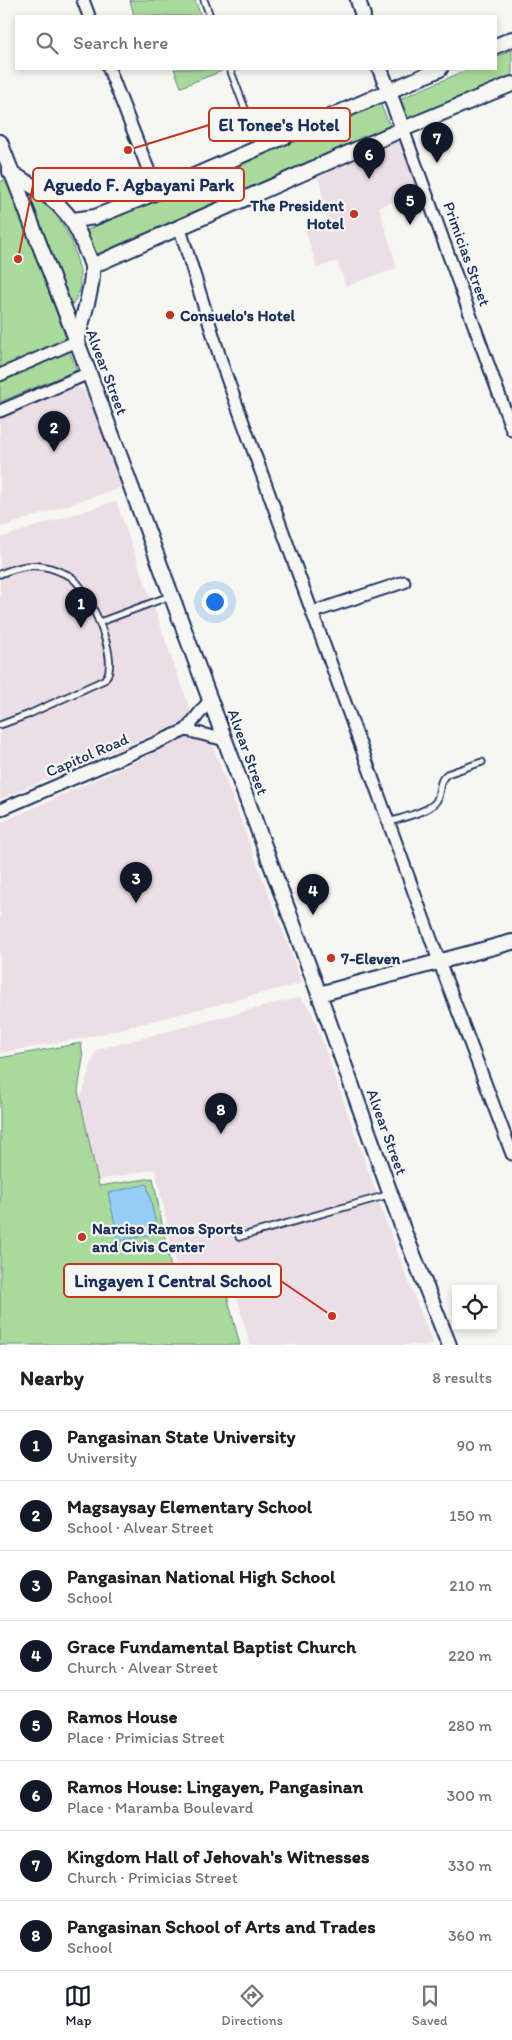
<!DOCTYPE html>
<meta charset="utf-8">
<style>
body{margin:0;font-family:Itim,sans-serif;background:#f6f6f6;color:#202124}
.controls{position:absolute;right:15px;bottom:15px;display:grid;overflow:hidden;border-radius:0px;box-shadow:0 2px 8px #0003}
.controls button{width:45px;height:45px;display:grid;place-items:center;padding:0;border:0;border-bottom:1px solid #e0e0e0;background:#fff;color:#202124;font:25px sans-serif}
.you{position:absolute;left:214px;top:601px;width:18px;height:18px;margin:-12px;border:4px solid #fff;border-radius:50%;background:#1a73e8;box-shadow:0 0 0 8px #1a73e833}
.badge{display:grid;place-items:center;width:32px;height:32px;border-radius:50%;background:#111827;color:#fff;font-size:16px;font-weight:700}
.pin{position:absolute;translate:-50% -41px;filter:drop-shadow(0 1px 2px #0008)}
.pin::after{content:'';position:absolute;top:26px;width:18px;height:15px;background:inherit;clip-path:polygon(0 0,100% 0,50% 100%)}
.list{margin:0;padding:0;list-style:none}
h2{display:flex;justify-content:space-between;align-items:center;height:65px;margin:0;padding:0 20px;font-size:21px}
h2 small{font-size:16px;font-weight:400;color:#757577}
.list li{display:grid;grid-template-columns:32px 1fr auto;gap:15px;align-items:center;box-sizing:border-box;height:70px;padding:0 20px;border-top:1px solid #e0e0e0}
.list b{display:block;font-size:19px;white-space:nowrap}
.list p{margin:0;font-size:16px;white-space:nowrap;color:#757577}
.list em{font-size:16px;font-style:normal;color:#757577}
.icon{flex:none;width:28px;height:28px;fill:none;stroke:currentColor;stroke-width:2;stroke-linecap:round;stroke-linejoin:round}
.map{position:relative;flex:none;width:512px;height:1345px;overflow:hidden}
.search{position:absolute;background:#fff;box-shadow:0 2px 8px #0003;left:15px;right:15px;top:15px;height:55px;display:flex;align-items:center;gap:12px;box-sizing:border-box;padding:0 18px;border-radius:0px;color:#757577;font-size:19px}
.sheet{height:625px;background:#fff}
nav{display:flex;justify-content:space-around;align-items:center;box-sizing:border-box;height:70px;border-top:1px solid #e0e0e0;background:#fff;font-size:14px;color:#757577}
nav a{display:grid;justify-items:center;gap:2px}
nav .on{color:#111827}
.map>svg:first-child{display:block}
.built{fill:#ecdee5}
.green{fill:#a8da9b;stroke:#62847c}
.water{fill:#95cdf4;stroke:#648eb8}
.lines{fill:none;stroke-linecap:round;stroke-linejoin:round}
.service-casing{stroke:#1b2f5e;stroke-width:9}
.minor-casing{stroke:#1b2f5e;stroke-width:15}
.tertiary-casing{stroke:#1b2f5e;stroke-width:18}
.service{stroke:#f6f6f2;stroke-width:5.5}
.minor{stroke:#f6f6f2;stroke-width:11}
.tertiary{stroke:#f6f6f2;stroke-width:14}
.poi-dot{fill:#c8321e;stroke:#f6f6f2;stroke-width:2}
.labels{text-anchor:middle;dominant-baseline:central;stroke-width:4.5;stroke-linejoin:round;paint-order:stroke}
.poi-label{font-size:16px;font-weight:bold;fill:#1b2f5e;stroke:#f6f6f2;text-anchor:start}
.street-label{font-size:16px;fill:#1b2f5e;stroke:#f6f6f2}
.leader{fill:none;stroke:#c8321e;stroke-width:2}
.callout-dot{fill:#c8321e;stroke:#f6f6f2;stroke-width:2}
.callout{fill:#f6f6f2;stroke:#c8321e;stroke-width:2}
.callout-label{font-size:18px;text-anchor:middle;font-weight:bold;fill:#1b2f5e}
</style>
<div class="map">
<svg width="512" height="1345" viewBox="0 0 512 1345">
<rect width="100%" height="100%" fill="#f6f6f2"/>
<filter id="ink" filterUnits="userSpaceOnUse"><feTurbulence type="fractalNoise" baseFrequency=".02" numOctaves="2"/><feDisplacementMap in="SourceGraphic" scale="10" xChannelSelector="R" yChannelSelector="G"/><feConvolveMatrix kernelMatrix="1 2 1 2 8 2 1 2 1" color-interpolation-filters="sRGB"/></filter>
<g filter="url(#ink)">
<g class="built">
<polygon points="400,141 418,192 379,207 397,268 346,286 337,261 317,268 305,229 328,221 318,175"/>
<polygon points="71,384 86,391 122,487 2,527 0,523 0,416"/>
<polygon points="116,501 193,718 0,799 0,538"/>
<polygon points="190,733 211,741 302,983 89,1037 0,1053 0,823 133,763"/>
<polygon points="300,997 311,1010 392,1238 433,1345 250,1345 231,1274 180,1283 155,1169 94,1181 80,1100 96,1050"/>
</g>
<g class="green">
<polygon points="130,0 195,0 201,16 134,16"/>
<polygon points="512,50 512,78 407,124 397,100 469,69 496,69 496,57"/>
<polygon points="174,69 221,69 222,71 181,87"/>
<polygon points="380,103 390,126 97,254 87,230"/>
<polygon points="4,180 10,189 66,338 60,343 0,369 0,182"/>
<polygon points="40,198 52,208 71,240 80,270 80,290 72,306 31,199"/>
<polygon points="69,351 77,370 0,402 0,380"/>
<polygon points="81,1043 83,1058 78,1091 99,1186 153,1178 176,1294 225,1288 240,1345 0,1345 0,1058"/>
</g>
<polygon class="water" points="147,1184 158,1233 119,1241 108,1193"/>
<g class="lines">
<defs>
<g id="service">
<polyline points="204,0 210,16"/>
<polyline points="230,69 259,146"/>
<path d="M0,574C20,566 35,562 56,570C60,572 66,574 70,576C89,590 113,647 109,670C109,674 106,677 104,680L27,715L0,725"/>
<polyline points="100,622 170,596"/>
<path d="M389,822C401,818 432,811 437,800C441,790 438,781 447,774L482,762"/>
<polyline points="239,1237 391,1194"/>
</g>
<g id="minor">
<polyline points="83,0 89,16"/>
<polyline points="109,69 157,192"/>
<polyline points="403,129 512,430"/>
<polyline points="180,229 223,367 439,961 512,1154"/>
<polyline points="0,375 77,341"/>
<polyline points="0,411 89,373"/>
<polyline points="313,612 404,582"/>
<polyline points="186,730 225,740"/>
<polyline points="0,810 186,730 210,700"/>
</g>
<g id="tertiary">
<polyline points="358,0 363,16"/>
<polyline points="496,46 512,39"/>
<polyline points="380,69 403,129"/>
<polyline points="0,142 89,373 319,994 403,1229 449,1345"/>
<path d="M10,172C45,194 69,204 84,245C86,252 91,260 92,267C94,286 81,322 77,341"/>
<polyline points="73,220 95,217 157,192 440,69"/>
<polyline points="92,266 403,129 512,84"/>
<polyline points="319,994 512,942"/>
</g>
</defs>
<use href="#service" class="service-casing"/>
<use href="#minor" class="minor-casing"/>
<use href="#tertiary" class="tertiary-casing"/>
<use href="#service" class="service"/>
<use href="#minor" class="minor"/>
<use href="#tertiary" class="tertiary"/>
</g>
</g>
<g class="poi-dot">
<circle cx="354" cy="214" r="5"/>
<circle cx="170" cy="315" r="5"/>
<circle cx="331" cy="958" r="5"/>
<circle cx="82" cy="1237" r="5"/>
</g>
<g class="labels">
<g class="poi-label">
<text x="344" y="205" text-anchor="end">The President<tspan x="344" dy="18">Hotel</tspan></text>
<text x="180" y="315">Consuelo's Hotel</text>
<text x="341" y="958">7-Eleven</text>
<text x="92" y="1228">Narciso Ramos Sports<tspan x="92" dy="18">and Civis Center</tspan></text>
</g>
<g class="street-label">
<text transform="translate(467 254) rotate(70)">Primicias Street</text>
<text transform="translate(107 372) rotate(69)">Alvear Street</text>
<text transform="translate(248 752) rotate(70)">Alvear Street</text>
<text transform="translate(87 755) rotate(-23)">Capitol Road</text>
<text transform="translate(387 1132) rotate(70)">Alvear Street</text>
</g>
</g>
<path class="leader" d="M128 150L209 125M18 259L33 185M332 1316L281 1281"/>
<g class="callout-dot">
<circle cx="128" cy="150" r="5"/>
<circle cx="18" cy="259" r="5"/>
<circle cx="332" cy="1316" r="5"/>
</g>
<g class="callout">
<rect x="209" y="108" width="141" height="33" rx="5"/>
<rect x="33" y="168" width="211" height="33" rx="5"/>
<rect x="64" y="1264" width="217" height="33" rx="5"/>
</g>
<g class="callout-label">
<text x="279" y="131">El Tonee's Hotel</text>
<text x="139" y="191">Aguedo F. Agbayani Park</text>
<text x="173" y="1287">Lingayen I Central School</text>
</g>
</svg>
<div class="controls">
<button><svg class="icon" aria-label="locate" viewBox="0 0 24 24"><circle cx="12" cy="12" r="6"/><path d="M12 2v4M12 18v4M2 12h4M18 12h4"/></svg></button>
</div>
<div class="you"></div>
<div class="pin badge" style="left:81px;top:628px">1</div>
<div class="pin badge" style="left:54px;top:452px">2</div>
<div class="pin badge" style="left:136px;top:903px">3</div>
<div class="pin badge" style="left:313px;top:915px">4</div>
<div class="pin badge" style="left:410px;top:225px">5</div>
<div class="pin badge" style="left:369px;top:179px">6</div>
<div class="pin badge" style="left:437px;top:163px">7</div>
<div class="pin badge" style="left:221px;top:1134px">8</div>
<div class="search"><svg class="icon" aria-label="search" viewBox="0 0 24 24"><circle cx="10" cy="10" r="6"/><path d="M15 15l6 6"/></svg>Search here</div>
</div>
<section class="sheet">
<h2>Nearby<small>8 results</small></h2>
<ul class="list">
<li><span class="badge">1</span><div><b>Pangasinan State University</b><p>University</p></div><em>90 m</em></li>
<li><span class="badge">2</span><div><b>Magsaysay Elementary School</b><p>School · Alvear Street</p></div><em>150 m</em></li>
<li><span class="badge">3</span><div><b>Pangasinan National High School</b><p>School</p></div><em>210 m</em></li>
<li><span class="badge">4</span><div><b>Grace Fundamental Baptist Church</b><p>Church · Alvear Street</p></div><em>220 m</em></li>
<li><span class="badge">5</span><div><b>Ramos House</b><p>Place · Primicias Street</p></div><em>280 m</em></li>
<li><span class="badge">6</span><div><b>Ramos House: Lingayen, Pangasinan</b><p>Place · Maramba Boulevard</p></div><em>300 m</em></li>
<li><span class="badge">7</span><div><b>Kingdom Hall of Jehovah's Witnesses</b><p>Church · Primicias Street</p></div><em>330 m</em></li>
<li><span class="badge">8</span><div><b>Pangasinan School of Arts and Trades</b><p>School</p></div><em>360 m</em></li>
</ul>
</section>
<nav>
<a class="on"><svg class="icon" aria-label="map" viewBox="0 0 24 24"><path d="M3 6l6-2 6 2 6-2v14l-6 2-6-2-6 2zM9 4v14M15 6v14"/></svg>Map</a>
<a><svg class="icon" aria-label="directions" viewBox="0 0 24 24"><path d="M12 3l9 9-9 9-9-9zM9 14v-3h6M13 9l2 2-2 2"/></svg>Directions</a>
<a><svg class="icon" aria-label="saved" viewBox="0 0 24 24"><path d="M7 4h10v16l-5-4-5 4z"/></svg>Saved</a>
</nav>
